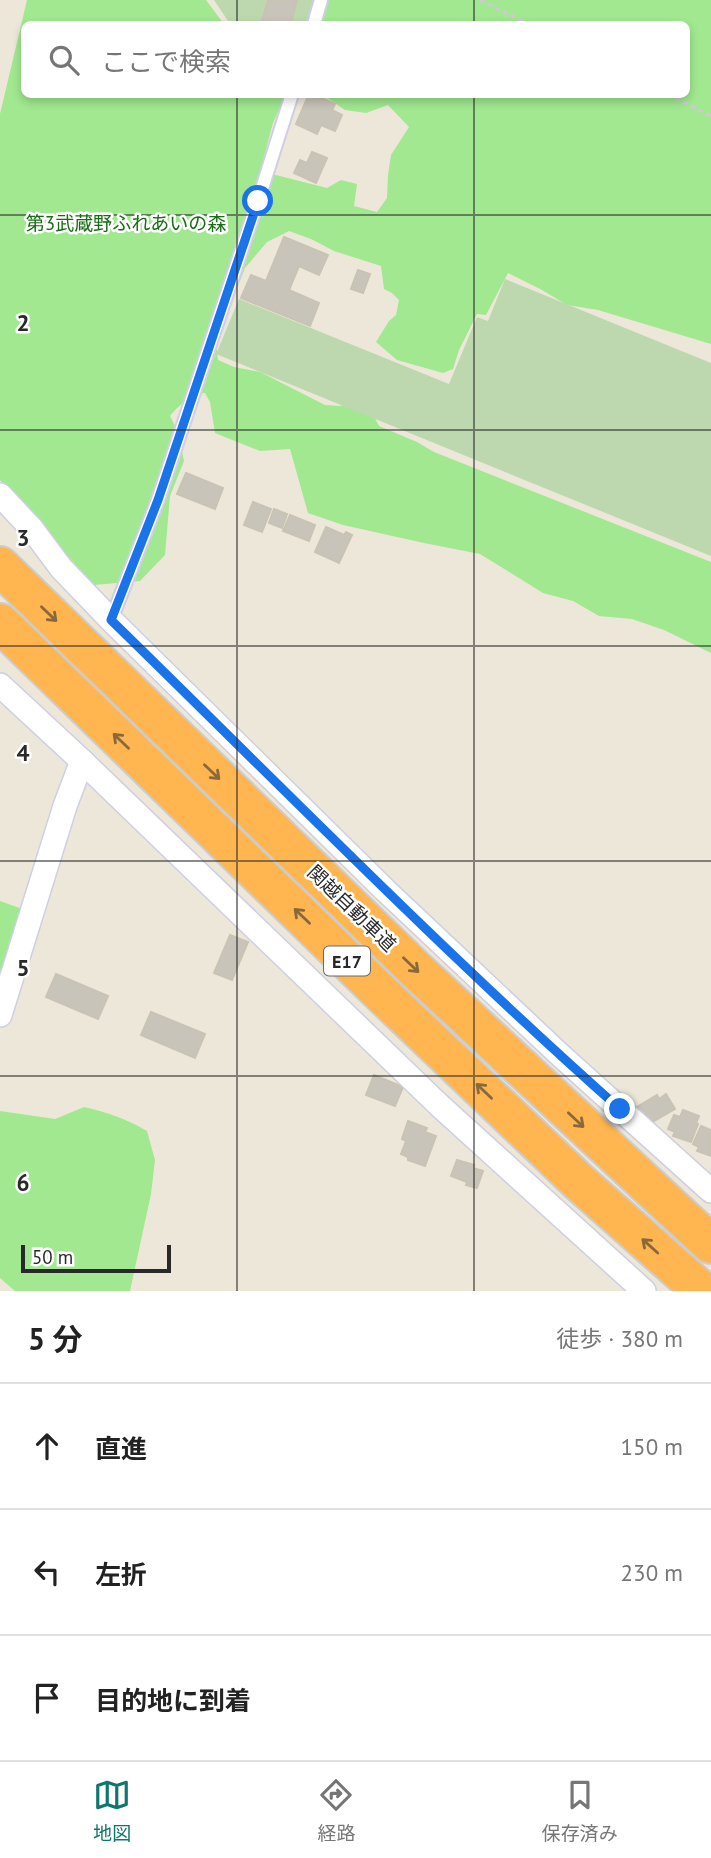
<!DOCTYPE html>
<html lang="ja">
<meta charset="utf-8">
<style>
body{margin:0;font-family:"PT Sans","Noto Sans JP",sans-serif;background:#f2f2f2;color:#222}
.scale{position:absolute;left:21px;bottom:18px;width:150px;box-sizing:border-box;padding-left:7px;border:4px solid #292929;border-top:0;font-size:19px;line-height:24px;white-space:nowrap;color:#292929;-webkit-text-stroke:5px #fff;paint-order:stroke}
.stop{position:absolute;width:21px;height:21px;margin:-16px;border:5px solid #1a73e8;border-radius:50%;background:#fff}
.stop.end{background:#1a73e8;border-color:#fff;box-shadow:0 2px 7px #0008}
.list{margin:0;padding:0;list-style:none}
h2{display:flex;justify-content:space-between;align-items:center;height:91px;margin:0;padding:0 28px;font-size:30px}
h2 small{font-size:23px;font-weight:400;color:#767676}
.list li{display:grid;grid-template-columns:46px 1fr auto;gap:21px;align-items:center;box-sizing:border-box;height:126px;padding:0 28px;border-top:2px solid #e0e0e0}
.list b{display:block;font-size:26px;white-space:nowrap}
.list em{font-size:23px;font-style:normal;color:#767676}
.icon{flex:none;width:38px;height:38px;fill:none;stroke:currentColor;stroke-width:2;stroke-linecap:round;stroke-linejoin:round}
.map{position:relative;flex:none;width:711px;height:1291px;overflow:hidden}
.search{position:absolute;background:#fff;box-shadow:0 4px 10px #0003;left:21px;right:21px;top:21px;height:77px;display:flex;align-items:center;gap:18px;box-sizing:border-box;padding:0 24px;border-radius:10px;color:#767676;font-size:26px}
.sheet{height:469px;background:#fff}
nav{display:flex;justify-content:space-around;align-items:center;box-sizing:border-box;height:98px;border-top:2px solid #e0e0e0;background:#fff;font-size:19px;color:#767676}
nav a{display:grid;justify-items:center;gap:4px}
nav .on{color:#0f766e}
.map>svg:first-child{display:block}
.green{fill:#a1e890}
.cemetery{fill:#bdd8af}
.building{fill:#c8c4b9;stroke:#c8c3b3;stroke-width:2}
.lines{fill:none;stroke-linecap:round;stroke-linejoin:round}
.service-casing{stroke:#cecfe3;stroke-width:16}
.minor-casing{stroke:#cecfe3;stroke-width:26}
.motorway-casing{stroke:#ccc;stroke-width:42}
.path{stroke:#ccc;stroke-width:3.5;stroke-dasharray:5 3.5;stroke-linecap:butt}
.service{stroke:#fff;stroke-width:12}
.minor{stroke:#fff;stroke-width:23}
.motorway{stroke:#ffb651;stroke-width:38}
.oneway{stroke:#89683b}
.route{stroke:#1a73e8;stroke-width:9}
.grid{fill:none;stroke:#292929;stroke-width:2;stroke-opacity:0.55}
.labels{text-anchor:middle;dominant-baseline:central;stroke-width:5;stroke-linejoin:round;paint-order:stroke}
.shield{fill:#fff;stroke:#696969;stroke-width:2}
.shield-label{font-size:18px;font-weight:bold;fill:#292929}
.park-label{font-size:19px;fill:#196b14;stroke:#fff}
.street-label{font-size:19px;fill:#292929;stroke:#fff}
.grid-label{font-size:23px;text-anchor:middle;font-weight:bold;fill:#292929;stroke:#fff;stroke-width:5;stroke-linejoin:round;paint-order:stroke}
</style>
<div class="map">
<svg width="711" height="1291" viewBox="0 0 711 1291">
<rect width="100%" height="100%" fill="#ede7d9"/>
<g class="green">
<path d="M27,0H206L224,24H24V94L280,95L284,99L273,123L263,160L268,173L327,188L341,180L357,184L354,206L377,212L387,198L388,175L391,155L409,127L388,105L366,113L345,110L323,95L686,94V24H321L328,0H711V344L598,310L567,305L542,290L508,273L486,315L477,314L459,350L453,369L443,373L397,360L376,342L389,321L396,315L399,300L392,293L384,289L381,266L334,251L311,239L289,231L267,242L245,268L216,343L218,360L234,367L260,372L325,405L339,406L361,403L371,411L379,426L417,442L434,452L711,562V653L664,630L632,619L599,616L573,601L543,593L480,554L424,543L343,525L308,513L290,449L260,451L215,433L210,402L205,393C192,394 178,406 170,416L178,432L184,461L170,496L165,555L140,581L94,585L0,480V114Z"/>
<polygon points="0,901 25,910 0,985"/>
<path d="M84,1107C107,1112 127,1119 147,1131L155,1160L151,1194L130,1291H15L0,1278V1111L55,1119Z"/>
</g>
<g class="cemetery">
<polygon points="214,0 315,0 307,24 230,24"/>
<polygon points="505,279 711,363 711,556 216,354 239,299 449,384 477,317 488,321"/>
</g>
<g class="building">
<polygon points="268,0 297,0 291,24 261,24"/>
<polygon points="309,94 313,94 335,104 332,110 342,115 335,131 321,125 317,134 296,124"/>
<polygon points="312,152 327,158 316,183 294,173 300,160 307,163"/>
<polygon points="284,237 328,255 319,275 299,266 289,290 319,303 310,326 241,298 251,275 266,281"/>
<polygon points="358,270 370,274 363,293 351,289"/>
<polygon points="186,473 223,488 215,509 177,494"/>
<polygon points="253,502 271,509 262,532 244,525"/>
<polygon points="274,509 287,514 282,528 269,523"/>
<polygon points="290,515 315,525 309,541 283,531"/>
<polygon points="326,527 344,535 346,532 352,535 339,563 315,552"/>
<polygon points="230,935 248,942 232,980 214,973"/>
<polygon points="56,974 108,996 98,1019 46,997"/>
<polygon points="151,1012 205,1034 195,1058 141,1035"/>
<polygon points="374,1075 403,1087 395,1106 366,1095"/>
<polygon points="666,1094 675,1109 649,1124 637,1107 657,1095 659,1099"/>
<polygon points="683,1110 699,1116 696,1123 698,1124 691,1142 673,1136 675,1132 668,1129 674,1115 680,1117"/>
<polygon points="408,1121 427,1128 425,1132 436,1136 425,1166 408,1160 408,1157 401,1154 406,1141 402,1139"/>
<polygon points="701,1126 711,1130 711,1156 697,1151 699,1147 693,1144"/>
<polygon points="457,1160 474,1165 473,1168 483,1171 477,1188 466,1185 467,1182 451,1176"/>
</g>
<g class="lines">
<defs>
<g id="service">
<polyline points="314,24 321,0"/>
<polyline points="111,620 158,500 258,201 292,94"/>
</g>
<g id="minor">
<polyline points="0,495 32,529 61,568 111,620 386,891 559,1054 711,1191"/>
<polyline points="0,685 82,761 439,1105 644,1291"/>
<polyline points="0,1015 65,806 82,761"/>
</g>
<g id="motorway">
<polyline points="0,566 415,969 711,1244"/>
<polyline points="0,623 384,996 579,1182 702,1291"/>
</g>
</defs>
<use href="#service" class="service-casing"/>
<use href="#minor" class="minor-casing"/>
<use href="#motorway" class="motorway-casing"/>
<g class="path">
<polyline points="480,0 529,24"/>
<polyline points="668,94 711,116"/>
</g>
<use href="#service" class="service"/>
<use href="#minor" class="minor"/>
<use href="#motorway" class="motorway"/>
</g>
<defs><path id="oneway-shaft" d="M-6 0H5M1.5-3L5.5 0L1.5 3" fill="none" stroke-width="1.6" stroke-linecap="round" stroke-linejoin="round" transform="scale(1.75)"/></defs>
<g class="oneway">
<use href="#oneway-shaft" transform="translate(49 614) rotate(44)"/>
<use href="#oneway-shaft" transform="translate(121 741) rotate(-136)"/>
<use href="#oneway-shaft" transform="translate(212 772) rotate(44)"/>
<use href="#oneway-shaft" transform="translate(302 916) rotate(-136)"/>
<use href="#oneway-shaft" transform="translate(411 965) rotate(44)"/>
<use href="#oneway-shaft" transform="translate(484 1091) rotate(-136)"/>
<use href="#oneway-shaft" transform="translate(576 1120) rotate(43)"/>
<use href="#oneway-shaft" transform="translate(650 1246) rotate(-138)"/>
</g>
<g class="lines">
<path class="route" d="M258,201L158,500L111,620C279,784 444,953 620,1109"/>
</g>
<path class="grid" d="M237,0V24M474,0V24M237,94V1291M474,94V1291M0,215H711M0,430H711M0,646H711M0,861H711M0,1076H711"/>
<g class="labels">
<rect class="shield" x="324" y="946.5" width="46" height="29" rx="5"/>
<g class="shield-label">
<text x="347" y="961">E17</text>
</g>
<g class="park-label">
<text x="126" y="223">第3武蔵野ふれあいの森</text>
</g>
<g class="street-label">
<text transform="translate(352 908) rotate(44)">関越自動車道</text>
</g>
</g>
<g class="grid-label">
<text x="23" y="331">2</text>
<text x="23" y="546">3</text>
<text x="23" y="761">4</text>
<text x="23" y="976">5</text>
<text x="23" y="1191">6</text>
</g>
</svg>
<div class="scale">50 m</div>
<div class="stop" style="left:258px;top:201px"></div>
<div class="stop end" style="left:620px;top:1109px"></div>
<div class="search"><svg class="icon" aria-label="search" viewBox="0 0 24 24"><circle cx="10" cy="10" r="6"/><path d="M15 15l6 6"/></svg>ここで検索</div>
</div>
<section class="sheet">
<h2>5 分<small>徒歩 · 380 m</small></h2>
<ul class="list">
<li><svg class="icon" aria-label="ahead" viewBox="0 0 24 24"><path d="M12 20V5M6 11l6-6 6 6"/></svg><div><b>直進</b></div><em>150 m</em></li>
<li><svg class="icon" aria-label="left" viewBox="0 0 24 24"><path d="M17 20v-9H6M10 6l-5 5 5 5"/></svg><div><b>左折</b></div><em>230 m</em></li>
<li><svg class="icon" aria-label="arrive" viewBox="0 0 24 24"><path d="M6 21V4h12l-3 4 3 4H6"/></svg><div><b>目的地に到着</b></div></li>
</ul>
</section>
<nav>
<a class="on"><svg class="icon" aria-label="map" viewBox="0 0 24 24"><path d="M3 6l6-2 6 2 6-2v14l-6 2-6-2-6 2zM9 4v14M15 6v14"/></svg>地図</a>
<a><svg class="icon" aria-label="directions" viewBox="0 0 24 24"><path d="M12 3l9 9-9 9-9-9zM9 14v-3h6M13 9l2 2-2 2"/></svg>経路</a>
<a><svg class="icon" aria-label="saved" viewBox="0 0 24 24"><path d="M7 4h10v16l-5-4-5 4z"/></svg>保存済み</a>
</nav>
